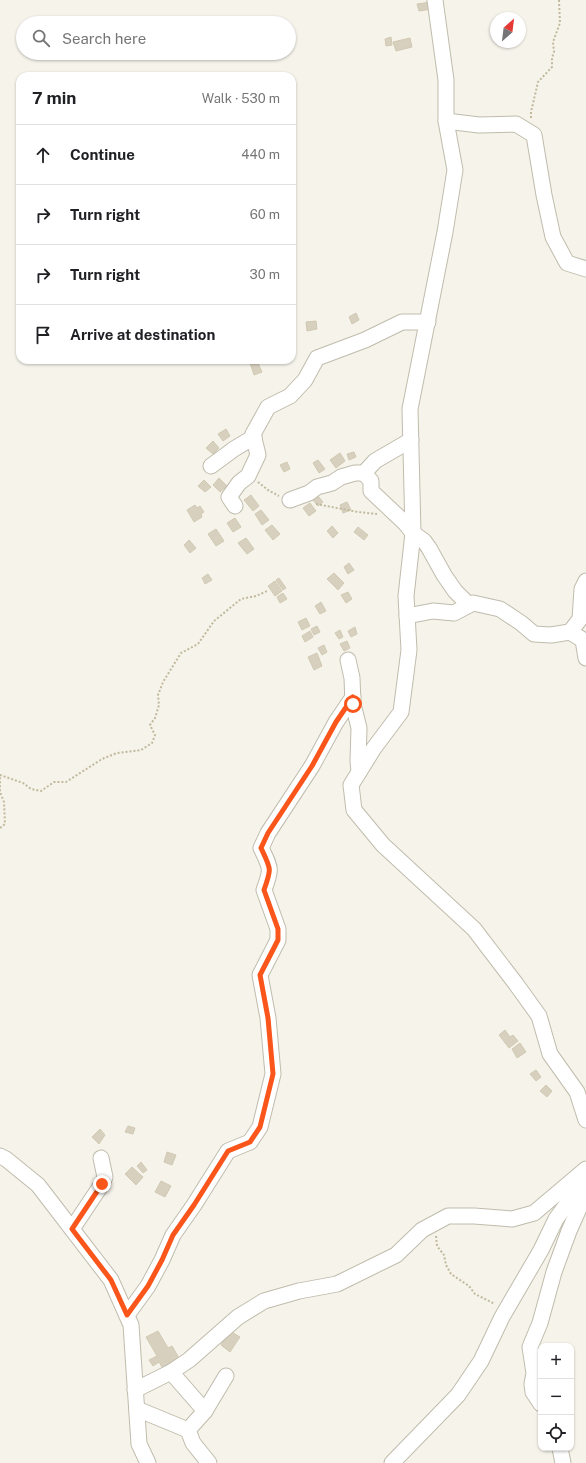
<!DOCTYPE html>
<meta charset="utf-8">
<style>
body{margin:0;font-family:"Public Sans",sans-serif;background:#f2f2f2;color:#202124}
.controls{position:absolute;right:12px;bottom:12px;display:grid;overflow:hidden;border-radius:8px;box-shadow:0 1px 3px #0004}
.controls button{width:36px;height:36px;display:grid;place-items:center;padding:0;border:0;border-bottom:1px solid #e0e0e0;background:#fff;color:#202124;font:20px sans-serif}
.compass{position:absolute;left:490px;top:12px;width:36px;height:36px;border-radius:50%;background:#fff;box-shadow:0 1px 3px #0004;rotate:28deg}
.stop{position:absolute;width:12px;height:12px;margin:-9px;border:3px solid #fa561c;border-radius:50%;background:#fff}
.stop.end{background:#fa561c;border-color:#fff;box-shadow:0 1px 4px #0008}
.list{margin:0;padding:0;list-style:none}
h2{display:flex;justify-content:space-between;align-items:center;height:52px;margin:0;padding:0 16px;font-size:17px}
h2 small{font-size:13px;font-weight:400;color:#757577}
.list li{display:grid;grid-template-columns:26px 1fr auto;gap:12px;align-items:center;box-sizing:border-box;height:60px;padding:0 16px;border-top:1px solid #e0e0e0}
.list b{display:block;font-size:15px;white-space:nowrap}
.list em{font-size:13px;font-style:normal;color:#757577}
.icon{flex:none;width:22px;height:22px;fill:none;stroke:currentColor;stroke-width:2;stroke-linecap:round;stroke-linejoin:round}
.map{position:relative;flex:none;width:586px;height:1463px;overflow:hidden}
.search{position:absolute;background:#fff;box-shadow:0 1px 3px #0004;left:16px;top:16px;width:280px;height:44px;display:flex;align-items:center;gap:10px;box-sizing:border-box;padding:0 14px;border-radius:22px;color:#757577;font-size:15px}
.panel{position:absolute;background:#fff;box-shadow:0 1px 3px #0004;left:16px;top:72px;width:280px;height:292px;border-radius:12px}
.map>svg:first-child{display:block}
.building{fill:#d7d0bf;stroke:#d1c9b2}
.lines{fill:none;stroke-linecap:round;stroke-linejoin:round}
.minor-casing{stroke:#c0bcac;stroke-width:17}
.path{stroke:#c2b99d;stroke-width:2;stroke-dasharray:2 2;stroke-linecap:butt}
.minor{stroke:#fff;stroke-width:15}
.route{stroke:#fa561c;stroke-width:5}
</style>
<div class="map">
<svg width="586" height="1463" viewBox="0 0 586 1463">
<rect width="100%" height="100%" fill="#f5f3ea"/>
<g class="building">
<polygon points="431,2 432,9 419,11 417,4"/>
<polygon points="391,37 392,45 386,46 385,39"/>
<polygon points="410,38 412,47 396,51 393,42"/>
<polygon points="356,313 359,320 352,324 349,317"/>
<polygon points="316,321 317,329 307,331 306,322"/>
<polygon points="257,361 262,372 254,375 250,363"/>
<polygon points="226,429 230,436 223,441 218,434"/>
<polygon points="213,441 219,448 213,454 206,448"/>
<polygon points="354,452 356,457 349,460 347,454"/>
<polygon points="340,453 345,461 336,468 330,460"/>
<polygon points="318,460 325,469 319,473 313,463"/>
<polygon points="287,462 290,469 284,472 280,465"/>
<polygon points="219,478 227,486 220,492 213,485"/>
<polygon points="204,480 211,487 205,492 198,486"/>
<polygon points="251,495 259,506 253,511 244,500"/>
<polygon points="318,496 323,502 318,506 313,500"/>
<polygon points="347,502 351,510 343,513 340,505"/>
<polygon points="310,503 316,511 309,516 303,508"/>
<polygon points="195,505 197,508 200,506 204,512 201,514 202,517 194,522 187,510"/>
<polygon points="261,510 269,520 262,525 255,514"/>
<polygon points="235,518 241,527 233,532 227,523"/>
<polygon points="272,525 280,534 273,540 265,530"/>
<polygon points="332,526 338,533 333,538 327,531"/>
<polygon points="358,527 368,535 364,540 354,532"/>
<polygon points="216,529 224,541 216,546 208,534"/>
<polygon points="246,538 254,549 247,554 238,543"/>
<polygon points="189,540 196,548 190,553 184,545"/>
<polygon points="349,563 354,570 348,574 344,567"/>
<polygon points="334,573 344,583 338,590 327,579"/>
<polygon points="208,574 212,580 205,584 202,578"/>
<polygon points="279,578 286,588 283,590 276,580"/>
<polygon points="275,581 282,591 275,596 268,586"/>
<polygon points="348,592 352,599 346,603 341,595"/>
<polygon points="283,593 287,599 280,603 277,597"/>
<polygon points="321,602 326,611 320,614 315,606"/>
<polygon points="306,618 310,626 302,630 298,622"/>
<polygon points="317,626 320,632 314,635 311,629"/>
<polygon points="355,627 357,634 351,637 348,631"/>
<polygon points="340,630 343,637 339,639 335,633"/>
<polygon points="310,631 313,637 305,642 302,636"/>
<polygon points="347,641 350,648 344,651 340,644"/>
<polygon points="324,645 327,652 322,655 318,648"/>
<polygon points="317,653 322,666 314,670 308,657"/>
<polygon points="505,1030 510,1037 513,1035 518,1041 509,1048 499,1035"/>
<polygon points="520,1043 526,1052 517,1058 512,1049"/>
<polygon points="536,1070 541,1077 536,1081 530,1074"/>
<polygon points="546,1085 552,1091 547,1097 540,1091"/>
<polygon points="128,1126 135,1128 133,1134 125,1132"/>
<polygon points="100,1129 105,1135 99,1144 92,1137"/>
<polygon points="167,1152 176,1155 172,1165 164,1162"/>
<polygon points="141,1162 147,1170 143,1173 137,1166"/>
<polygon points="132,1167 143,1177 136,1185 125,1174"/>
<polygon points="161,1181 171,1186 165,1197 155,1192"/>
<polygon points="158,1331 168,1348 172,1346 179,1358 162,1367 159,1362 153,1366 149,1360 157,1356 146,1337"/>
<polygon points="230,1331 240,1337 230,1352 221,1345"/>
</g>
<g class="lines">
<defs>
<g id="minor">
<polyline points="435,0 446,80 446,121 455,170 445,232 410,409 413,533 406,596 409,650 401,712 374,748 351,785 354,810 383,845 474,929 516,984 539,1016 550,1054 577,1092 586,1120"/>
<polyline points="446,121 479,125 516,124 534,135 544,195 553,237 567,263 586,269"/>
<polyline points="211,466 234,449 254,437"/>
<polyline points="364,473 371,481 371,491 405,523 413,533 424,541 429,548 444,575 455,591 469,605"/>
<polyline points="290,500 309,493 317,487 332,483 341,477 355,473 364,473 375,461 411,440"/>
<polyline points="235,506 229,497 239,483 248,476 258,455 253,434 268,407 290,396 305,380 317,358 365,340 402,322 428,322"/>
<polyline points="407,616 433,611 454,613 473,603 500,609 521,623 534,634 551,635 570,632 583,640 586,658"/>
<polyline points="570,632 580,619 582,589 586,581"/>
<polyline points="348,660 352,678 353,704 359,728 358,761 359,772"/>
<polyline points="0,1156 6,1159 38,1185 111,1280 131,1325 139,1444 148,1463"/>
<polyline points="72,1229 102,1184 105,1177 101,1158"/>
<path d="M127,1315L148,1286L162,1260L173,1235L194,1205L228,1151L250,1142L260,1127L273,1074L268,1018L260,975L278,940V929L264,890C272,868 271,869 261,848L268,833L312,766L336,722L353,697"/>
<polyline points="171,1372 205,1411"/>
<polyline points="135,1390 171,1372 189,1360 238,1317 264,1301 299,1291 337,1284 396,1255 422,1230 448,1216 474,1216 512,1219 534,1213 586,1169"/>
<polyline points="541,1404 533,1392 532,1384 534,1373 530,1347 540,1323 554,1272 569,1231 586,1193"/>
<polyline points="137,1409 188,1430 193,1443 209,1463"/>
<polyline points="188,1430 205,1411 226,1376"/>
<polyline points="560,1448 563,1463"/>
<polyline points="392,1463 458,1395 481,1361 502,1317 541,1250 556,1219 586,1178"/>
</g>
</defs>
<use href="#minor" class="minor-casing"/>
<g class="path">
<polyline points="531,118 531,112 538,82 552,67 552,58 554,52 553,42 560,23 559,0"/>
<polyline points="258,482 268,490 279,496"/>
<polyline points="316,504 358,512 377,514"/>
<polyline points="0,828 5,824 4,802 0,792 0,775 23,783 31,789 41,791 54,782 66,782 102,759 117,753 141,750 152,743 155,735 150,725 155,718 159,705 158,695 163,682 181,653 198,644 214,621 241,599 256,596 267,591"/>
<polyline points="436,1236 437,1246 444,1255 446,1265 451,1274 469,1286 475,1294 495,1304"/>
</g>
<use href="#minor" class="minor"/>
</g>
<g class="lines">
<path class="route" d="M102,1184L72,1229L111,1280L127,1315L148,1286L162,1260L173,1235L194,1205L228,1151L250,1142L260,1127L273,1074L268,1018L260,975L278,940V929L264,890C272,868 271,869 261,848L268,833L312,766L336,722L353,697V704"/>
</g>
</svg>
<div class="controls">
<button>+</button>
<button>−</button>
<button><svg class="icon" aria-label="locate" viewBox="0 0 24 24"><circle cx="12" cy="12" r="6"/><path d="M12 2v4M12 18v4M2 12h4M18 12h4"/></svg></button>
</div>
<svg class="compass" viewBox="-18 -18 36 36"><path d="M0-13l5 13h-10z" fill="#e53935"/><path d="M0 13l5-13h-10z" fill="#757577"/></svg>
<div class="stop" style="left:353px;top:704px"></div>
<div class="stop end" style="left:102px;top:1184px"></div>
<div class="search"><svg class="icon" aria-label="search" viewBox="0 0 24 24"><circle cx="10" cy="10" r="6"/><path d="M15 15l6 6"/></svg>Search here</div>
<section class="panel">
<h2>7 min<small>Walk · 530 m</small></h2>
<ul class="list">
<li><svg class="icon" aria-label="ahead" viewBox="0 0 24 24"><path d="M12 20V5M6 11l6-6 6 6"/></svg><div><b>Continue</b></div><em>440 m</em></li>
<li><svg class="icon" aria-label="right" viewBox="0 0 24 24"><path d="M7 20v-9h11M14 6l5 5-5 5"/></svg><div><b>Turn right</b></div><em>60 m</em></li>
<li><svg class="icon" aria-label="right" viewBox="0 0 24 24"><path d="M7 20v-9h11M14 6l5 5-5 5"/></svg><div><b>Turn right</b></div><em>30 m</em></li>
<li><svg class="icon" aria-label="arrive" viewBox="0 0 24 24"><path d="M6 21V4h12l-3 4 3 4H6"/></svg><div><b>Arrive at destination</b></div></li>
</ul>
</section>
</div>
